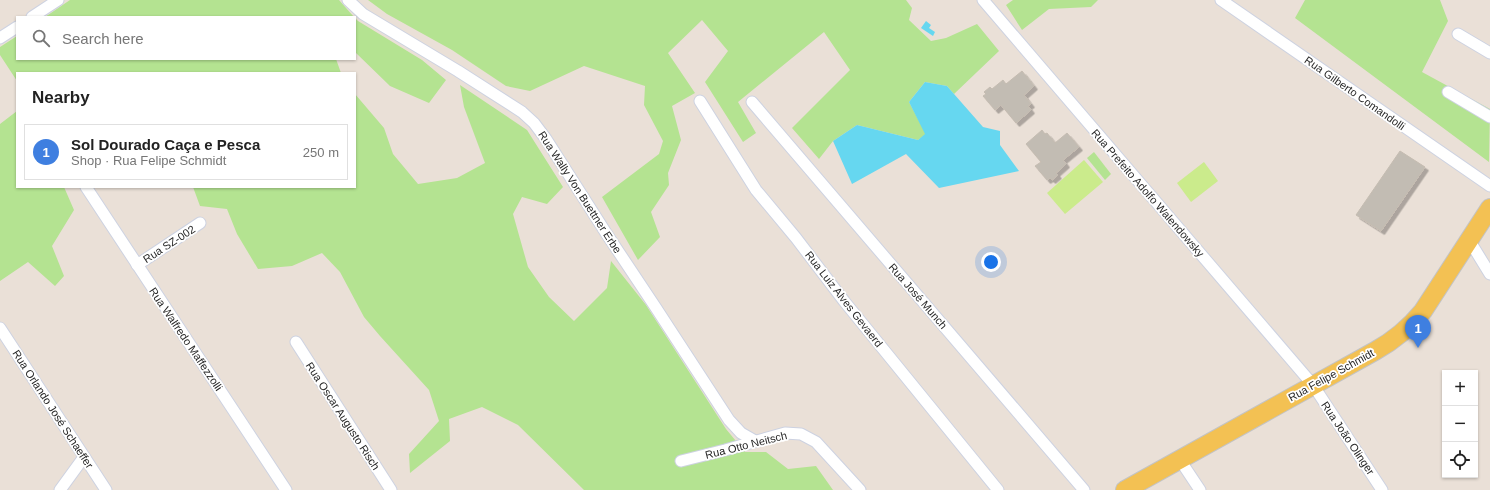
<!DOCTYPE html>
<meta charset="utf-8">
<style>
body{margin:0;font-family:Helvetica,sans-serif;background:#f2f2f2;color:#222}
.controls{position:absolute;right:12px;bottom:12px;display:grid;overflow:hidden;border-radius:0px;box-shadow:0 1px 3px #0004}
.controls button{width:36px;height:36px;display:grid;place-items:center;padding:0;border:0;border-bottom:1px solid #e0e0e0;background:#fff;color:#222;font:20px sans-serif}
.you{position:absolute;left:991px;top:262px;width:14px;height:14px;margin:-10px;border:3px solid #fff;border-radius:50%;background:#1a73e8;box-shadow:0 0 0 6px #1a73e833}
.badge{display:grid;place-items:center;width:26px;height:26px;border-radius:50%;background:#3168fe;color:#fff;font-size:13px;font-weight:700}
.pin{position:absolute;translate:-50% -33px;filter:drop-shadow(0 1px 2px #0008)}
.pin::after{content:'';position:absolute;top:21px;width:14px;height:12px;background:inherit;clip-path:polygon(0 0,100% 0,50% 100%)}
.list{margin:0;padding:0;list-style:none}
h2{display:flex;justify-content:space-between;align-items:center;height:52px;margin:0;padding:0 16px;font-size:17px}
h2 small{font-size:13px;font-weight:400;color:#767676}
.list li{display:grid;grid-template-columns:26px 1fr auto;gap:12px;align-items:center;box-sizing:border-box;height:56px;margin:0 8px 8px;padding:0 8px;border:1px solid #e0e0e0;border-radius:0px}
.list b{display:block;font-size:15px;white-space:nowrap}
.list p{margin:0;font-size:13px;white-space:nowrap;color:#767676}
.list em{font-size:13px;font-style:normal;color:#767676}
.icon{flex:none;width:22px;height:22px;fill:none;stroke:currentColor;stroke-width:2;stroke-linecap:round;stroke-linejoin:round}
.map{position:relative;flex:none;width:1490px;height:490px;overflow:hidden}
.search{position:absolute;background:#fff;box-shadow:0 1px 3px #0004;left:16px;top:16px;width:340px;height:44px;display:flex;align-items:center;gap:10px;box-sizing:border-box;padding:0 14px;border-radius:0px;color:#767676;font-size:15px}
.panel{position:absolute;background:#fff;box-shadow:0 1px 3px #0004;left:16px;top:72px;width:340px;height:116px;border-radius:0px}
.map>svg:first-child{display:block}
.green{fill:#b4e391}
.pitch{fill:#cbeb8c}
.water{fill:#66d7f0}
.building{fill:#c2bcb3;stroke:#c5bcb1;filter:url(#shadow)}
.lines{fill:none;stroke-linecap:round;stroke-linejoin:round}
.street-casing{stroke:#cdd2e1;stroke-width:13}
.primary-casing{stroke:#c3c3c3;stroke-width:20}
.street{stroke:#fff;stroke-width:11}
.primary{stroke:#f3c153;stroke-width:18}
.labels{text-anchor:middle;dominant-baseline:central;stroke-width:3.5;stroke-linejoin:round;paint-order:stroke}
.street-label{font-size:11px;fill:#272727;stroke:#fff}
</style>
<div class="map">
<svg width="1490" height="490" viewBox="0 0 1490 490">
<defs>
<filter id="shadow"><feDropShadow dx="3.5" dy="3.5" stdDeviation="0" flood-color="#0004"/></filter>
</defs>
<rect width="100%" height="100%" fill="#eae0d7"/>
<g class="green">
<polygon points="70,0 339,0 354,17 45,17"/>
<polygon points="368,0 906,0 912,8 909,20 931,41 946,38 977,24 999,51 954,94 947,86 925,82 909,102 926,134 918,140 857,125 833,141 819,159 792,128 850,70 824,32 738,102 756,133 743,142 705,82 728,51 702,20 668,53 695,93 672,106 681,140 668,173 669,185 651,212 660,237 638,260 602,197 659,154 663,141 644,105 645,86 584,66 530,91 506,86 452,50 387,14"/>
<polygon points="1013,0 1098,0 1091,7 1049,9 1022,30 1006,5"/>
<polygon points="1305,0 1440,0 1448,21 1422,72 1490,109 1489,162 1295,18"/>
<polygon points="355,18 358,21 422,60 446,80 429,103 390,86 355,52"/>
<polygon points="17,36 17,59 336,59 341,73 17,73 17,81 0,55 0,47"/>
<polygon points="460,85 527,130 563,187 547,204 522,197 513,214 528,267 549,297 574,321 607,288 611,261 646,305 726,429 745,452 766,452 788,469 816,466 833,490 584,490 518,425 482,407 449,419 450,441 410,473 409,454 439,421 429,390 380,336 364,317 340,272 322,253 292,266 258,269 237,234 227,209 200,206 193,187 355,187 355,94 384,128 393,154 418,184 457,178 485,163 464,107"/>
<polygon points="17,111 17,187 64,187 74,210 52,246 64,276 55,286 28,262 0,281 0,124"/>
<polygon points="1094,152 1111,174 1105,180 1087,158"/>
</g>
<g class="pitch">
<polygon points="1084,160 1103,182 1065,214 1047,193"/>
<polygon points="1204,162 1218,181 1191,202 1177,183"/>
</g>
<g class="water">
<polygon points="926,21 931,25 929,28 935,32 933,36 921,28"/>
<polygon points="925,82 947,86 983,127 1000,131 1000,145 1019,171 939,188 906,154 852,184 833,141 857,125 918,140 925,134 909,102"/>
</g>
<g class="building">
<polygon points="1022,71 1034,86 1024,95 1031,104 1028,106 1031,110 1016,123 1001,105 995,110 983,96 986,94 984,92 990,87 992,89 1003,80 1006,84"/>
<polygon points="1042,130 1045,134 1047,133 1055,143 1067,133 1079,147 1063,160 1066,164 1056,173 1058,175 1052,180 1050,178 1047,180 1035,166 1041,162 1026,144"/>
<polygon points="1400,151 1425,167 1381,231 1356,215"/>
</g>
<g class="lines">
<defs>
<g id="street">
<polyline points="348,0 363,14 458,71 522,112 534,123 546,139 606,233 656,308 729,420 741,433 755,441"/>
<polyline points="983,0 1313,385 1382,490"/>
<polyline points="1221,0 1490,186"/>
<polyline points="32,17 58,0"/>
<polyline points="1458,34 1490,53"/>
<polyline points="0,38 17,27"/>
<polyline points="1448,92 1490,117"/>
<polyline points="700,101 756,190 796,238 844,301 998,490"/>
<polyline points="752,102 1084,490"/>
<polyline points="86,187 286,490"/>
<polyline points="1469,240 1490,274"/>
<polyline points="137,265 200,223"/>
<polyline points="0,328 106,490"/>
<polyline points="296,342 391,490"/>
<polyline points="1180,460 1200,490"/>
<polyline points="681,461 725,450 785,433 801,434 816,442 860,490"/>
<polyline points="60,490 84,457"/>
</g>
<path id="primary" d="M1125,490L1375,351C1395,340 1409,328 1423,311L1490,208"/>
</defs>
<use href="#street" class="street-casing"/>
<use href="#primary" class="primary-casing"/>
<use href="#street" class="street"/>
<use href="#primary" class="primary"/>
</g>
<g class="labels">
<g class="street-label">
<text transform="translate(1355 93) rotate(35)">Rua Gilberto Comandolli</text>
<text transform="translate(580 192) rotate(57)">Rua Wally Von Buettner Erbe</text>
<text transform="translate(1148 193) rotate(49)">Rua Prefeito Adolfo Walendowsky</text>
<text transform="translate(169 244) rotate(-33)">Rua SZ-002</text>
<text transform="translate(918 296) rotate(49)">Rua José Munch</text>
<text transform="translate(844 299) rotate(52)">Rua Luiz Alves Gevaerd</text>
<text transform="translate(186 339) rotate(56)">Rua Walfredo Maffezzolli</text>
<text transform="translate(1331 375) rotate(-29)">Rua Felipe Schmidt</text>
<text transform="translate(53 409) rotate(57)">Rua Orlando José Schaeffer</text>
<text transform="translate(343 416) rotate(57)">Rua Oscar Augusto Risch</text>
<text transform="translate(1348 438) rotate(56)">Rua João Olinger</text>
<text transform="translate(746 445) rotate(-14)">Rua Otto Neitsch</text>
</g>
</g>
</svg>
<div class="controls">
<button>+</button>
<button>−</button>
<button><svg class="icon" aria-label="locate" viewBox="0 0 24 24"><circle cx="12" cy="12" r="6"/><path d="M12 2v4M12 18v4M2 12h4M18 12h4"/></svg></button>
</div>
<div class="you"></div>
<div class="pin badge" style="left:1418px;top:348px;background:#3f7fe0">1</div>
<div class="search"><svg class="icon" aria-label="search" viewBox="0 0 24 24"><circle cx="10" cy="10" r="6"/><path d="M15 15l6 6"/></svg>Search here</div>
<section class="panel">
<h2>Nearby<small></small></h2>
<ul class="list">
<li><span class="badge" style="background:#3f7fe0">1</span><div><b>Sol Dourado Caça e Pesca</b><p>Shop · Rua Felipe Schmidt</p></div><em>250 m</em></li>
</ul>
</section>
</div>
